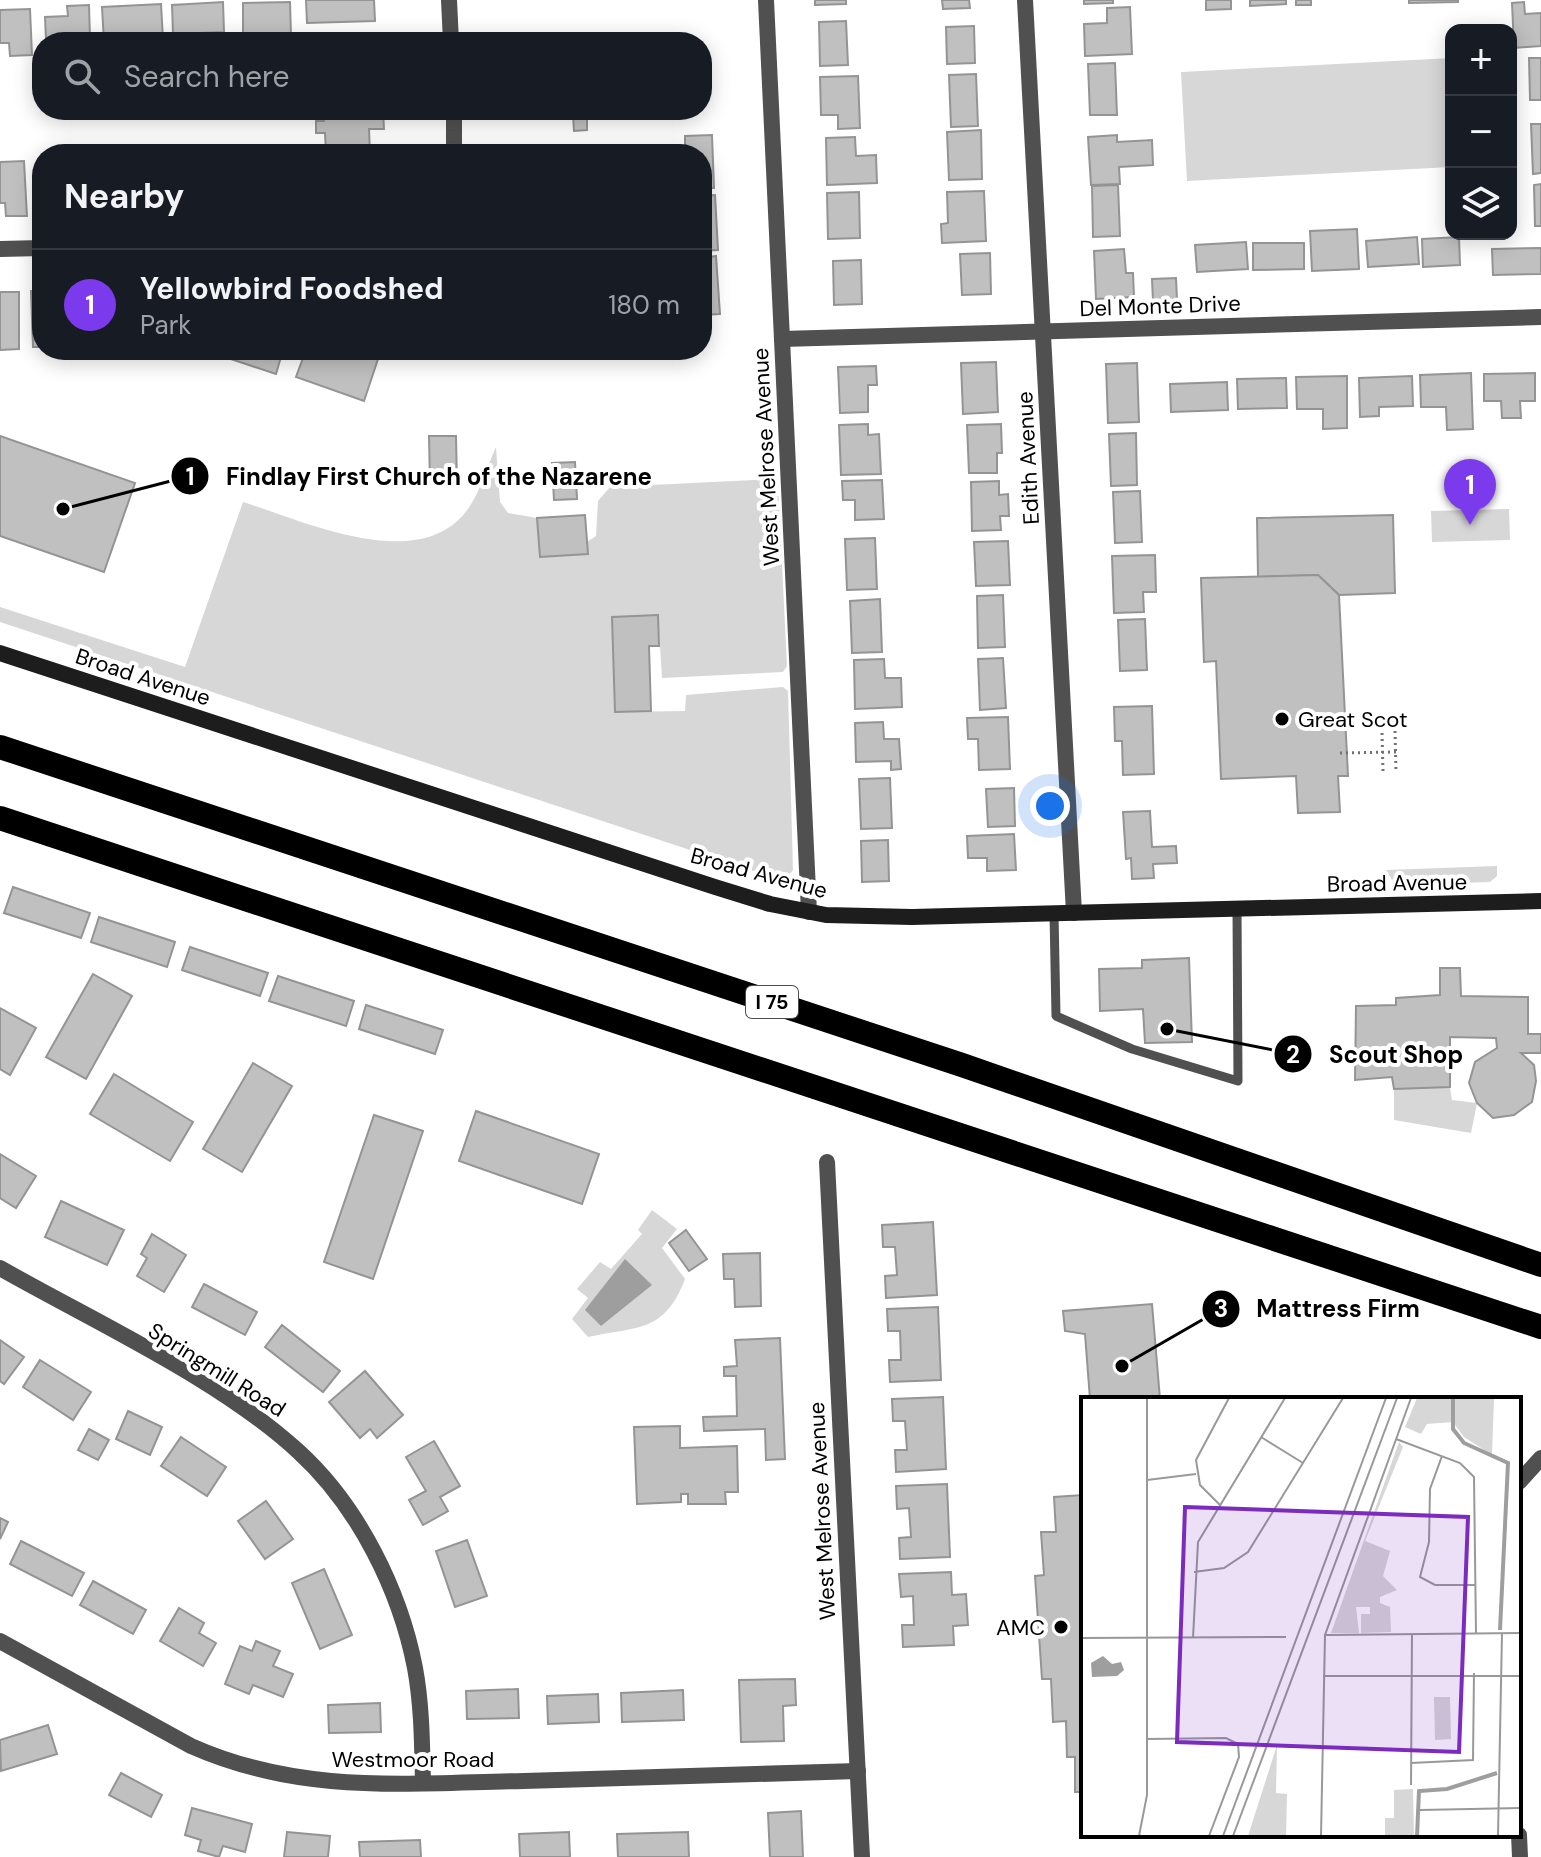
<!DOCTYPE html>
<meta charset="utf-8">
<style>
body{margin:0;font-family:"DM Sans",sans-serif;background:#20242c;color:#f1f3f6}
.controls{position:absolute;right:24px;top:24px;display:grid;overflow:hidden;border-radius:16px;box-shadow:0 4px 20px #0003}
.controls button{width:72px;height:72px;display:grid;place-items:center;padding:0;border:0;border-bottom:2px solid #363941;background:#171b24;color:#f1f3f6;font:40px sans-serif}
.you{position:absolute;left:1050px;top:806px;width:28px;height:28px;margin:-20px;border:6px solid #fff;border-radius:50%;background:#1a73e8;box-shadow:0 0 0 12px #1a73e833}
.badge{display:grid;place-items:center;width:52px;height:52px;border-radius:50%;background:#7c3aed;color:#fff;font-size:26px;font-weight:700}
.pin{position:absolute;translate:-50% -66px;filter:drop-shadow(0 2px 4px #0008)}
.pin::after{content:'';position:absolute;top:42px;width:28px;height:24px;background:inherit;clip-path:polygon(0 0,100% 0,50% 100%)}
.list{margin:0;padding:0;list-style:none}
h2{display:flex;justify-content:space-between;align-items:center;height:104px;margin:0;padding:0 32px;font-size:34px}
h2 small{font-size:26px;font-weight:400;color:#9ea1a6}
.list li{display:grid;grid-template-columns:52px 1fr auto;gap:24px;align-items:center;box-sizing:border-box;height:112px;padding:0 32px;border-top:2px solid #363941}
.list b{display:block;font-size:30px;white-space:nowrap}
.list p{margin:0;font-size:26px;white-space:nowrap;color:#9ea1a6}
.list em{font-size:26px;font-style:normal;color:#9ea1a6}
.icon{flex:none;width:44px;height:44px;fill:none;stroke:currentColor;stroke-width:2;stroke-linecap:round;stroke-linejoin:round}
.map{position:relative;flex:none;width:1541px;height:1857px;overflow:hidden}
.search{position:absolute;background:#171b24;box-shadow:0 4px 20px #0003;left:32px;top:32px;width:680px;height:88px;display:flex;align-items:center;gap:20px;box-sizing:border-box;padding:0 28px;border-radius:32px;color:#9ea1a6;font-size:30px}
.panel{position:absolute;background:#171b24;box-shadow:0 4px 20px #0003;left:32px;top:144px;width:680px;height:216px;border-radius:32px}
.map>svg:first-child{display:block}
.green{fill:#d7d7d7}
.water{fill:#9e9e9e}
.building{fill:#c0c0c0;stroke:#949494;stroke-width:2}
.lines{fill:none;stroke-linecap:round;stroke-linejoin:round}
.path{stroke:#727272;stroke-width:3;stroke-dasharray:2 4;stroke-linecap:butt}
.service{stroke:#505050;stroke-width:9}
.minor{stroke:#505050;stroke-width:16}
.tertiary{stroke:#505050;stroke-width:16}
.secondary{stroke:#1d1d1d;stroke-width:16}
.motorway{stroke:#000;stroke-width:24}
.poi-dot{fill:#000;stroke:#fff;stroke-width:3}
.labels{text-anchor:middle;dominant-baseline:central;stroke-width:8;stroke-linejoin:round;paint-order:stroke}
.shield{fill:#fff;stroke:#4c4c4c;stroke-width:2}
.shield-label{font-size:20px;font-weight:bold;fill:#000}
.street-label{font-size:22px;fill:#000;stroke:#fff}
.poi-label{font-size:22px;fill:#000;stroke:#fff;text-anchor:start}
.inset-river{fill:none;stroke:#9e9e9e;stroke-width:4}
.inset-road{fill:none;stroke:#999;stroke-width:2}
.view{fill:#7b2cbf;fill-opacity:0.15;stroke:#7b2cbf;stroke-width:4}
.inset-edge{fill:none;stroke:#000;stroke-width:4}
.leader{fill:none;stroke:#000;stroke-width:3}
.callout-dot{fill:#000;stroke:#fff;stroke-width:3}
.mark-label{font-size:24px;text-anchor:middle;font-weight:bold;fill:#fff}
.callout-label{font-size:24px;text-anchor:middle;font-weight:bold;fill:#000;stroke:#fff;stroke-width:8;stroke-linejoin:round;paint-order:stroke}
</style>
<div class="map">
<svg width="1541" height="1857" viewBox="0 0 1541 1857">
<rect width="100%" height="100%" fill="#fff"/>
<g class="green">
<polygon points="1451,58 1451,167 1187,181 1181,72"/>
<path d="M496,447L500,502L508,513L537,518L541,557L587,553V542L596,536L598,501L610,487L772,479L778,483L787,666L783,672L662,678L658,615L612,617L615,712L685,711L686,695L783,687L788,691L793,870L784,881L0,622V607L185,667L243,502C304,521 420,576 468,509C480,492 487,467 496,447Z"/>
<polygon points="1509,509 1510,540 1432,542 1431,511"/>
<polygon points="1497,866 1497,876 1490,882 1395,885 1386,870"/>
<polygon points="1450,1087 1452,1100 1477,1103 1471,1133 1394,1120 1394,1089"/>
<path d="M652,1210L677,1229L662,1248L685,1279C664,1333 639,1326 588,1337L572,1319L588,1298L577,1289L600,1262L611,1269L642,1234L638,1230Z"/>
</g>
<polygon class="water" points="625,1259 652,1285 601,1326 585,1310"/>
<g class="building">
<polygon points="306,0 374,0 375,21 307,23"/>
<polygon points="815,0 846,0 846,4 815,5"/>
<polygon points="942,0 969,0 970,8 943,9"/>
<polygon points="1084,0 1113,0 1113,3 1084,4"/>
<polygon points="1206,0 1231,0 1231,9 1206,10"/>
<polygon points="1250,0 1286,0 1286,4 1250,6"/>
<rect x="1296" y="0" width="15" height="5"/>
<polygon points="1409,0 1458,0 1458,2 1409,3"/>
<polygon points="223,2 224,32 173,34 172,5"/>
<polygon points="290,2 291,35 243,36 243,3"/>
<polygon points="1524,2 1525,14 1541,13 1541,46 1514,48 1512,3"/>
<polygon points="161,4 163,39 104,42 102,7"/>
<polygon points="89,5 90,38 46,39 45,17 68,16 67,6"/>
<polygon points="1130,7 1132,54 1085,56 1084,24 1107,23 1107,8"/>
<polygon points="30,9 32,55 10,56 9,43 0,43 0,10"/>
<polygon points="846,21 848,65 820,66 819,22"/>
<polygon points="974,26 975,63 947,64 946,27"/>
<polygon points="1529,58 1541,58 1541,100 1530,100"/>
<polygon points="1115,63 1117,115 1090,115 1088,64"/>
<polygon points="976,74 978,126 951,127 949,75"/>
<polygon points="858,76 860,128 838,129 838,115 821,115 820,77"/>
<polygon points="323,110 383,110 384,129 369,129 370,154 316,154 326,153 325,133 316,133 316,121 324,121"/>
<polygon points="587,114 587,130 574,131 573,115"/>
<polygon points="1531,124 1541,124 1541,173 1533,174"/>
<polygon points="981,130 982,179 949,180 947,132"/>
<polygon points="712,135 714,188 702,188 702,154 685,154 685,136"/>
<polygon points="1117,135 1117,142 1152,140 1153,165 1119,167 1120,184 1091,185 1088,137"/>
<polygon points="855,137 856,156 876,155 877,183 827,185 826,138"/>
<polygon points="24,161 27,216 6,216 5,203 0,203 0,162"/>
<rect x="37" y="163" width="5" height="46"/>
<polygon points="1541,184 1541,226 1535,226 1534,185"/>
<polygon points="1118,185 1120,236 1093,237 1092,186"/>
<polygon points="984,191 986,241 942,243 941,224 948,223 947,192"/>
<polygon points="859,192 860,238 828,239 827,193"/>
<polygon points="715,195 718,250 702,251 702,196"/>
<polygon points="1357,229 1359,269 1312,271 1310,231"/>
<polygon points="1417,237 1419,264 1368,267 1366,241"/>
<polygon points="1459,237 1460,265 1423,267 1422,239"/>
<polygon points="1246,242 1248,269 1197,272 1195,245"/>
<polygon points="1253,243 1304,243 1304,269 1253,270"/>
<polygon points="1541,248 1541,274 1493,275 1492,249"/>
<polygon points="1124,249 1126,273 1133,273 1134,297 1096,299 1094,251"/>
<polygon points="990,253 991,294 962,295 960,254"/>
<polygon points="716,256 720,314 702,315 702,258"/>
<polygon points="861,260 862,304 834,305 833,261"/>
<polygon points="1176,278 1177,300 1153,301 1152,279"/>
<polygon points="31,291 42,291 42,347 33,347"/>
<polygon points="0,292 19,292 19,349 0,350"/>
<polygon points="204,350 283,350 276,374"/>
<polygon points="306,350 335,350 357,358 362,350 379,356 364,401 296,377"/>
<polygon points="996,362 998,412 963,414 961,363"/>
<polygon points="1137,363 1139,422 1108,423 1106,364"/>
<polygon points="876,366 877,385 868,385 868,412 840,413 838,367"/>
<polygon points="1471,373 1473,429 1447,430 1446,407 1421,407 1420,375"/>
<polygon points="1535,373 1535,401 1520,401 1521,418 1502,418 1501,401 1484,401 1484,374"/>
<polygon points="1347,376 1347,428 1323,429 1323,409 1297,409 1296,377"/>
<polygon points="1412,376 1413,406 1379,407 1379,416 1360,417 1359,378"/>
<polygon points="1286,378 1287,408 1238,409 1237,379"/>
<polygon points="1227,382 1228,410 1171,412 1170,384"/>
<polygon points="868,424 868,435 879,434 881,474 841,475 839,425"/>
<polygon points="1001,424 1002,453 997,453 997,473 969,473 967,425"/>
<polygon points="1136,433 1137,485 1111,486 1109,434"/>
<polygon points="0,436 135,483 104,572 0,536"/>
<polygon points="429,436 456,436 457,484 430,484"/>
<polygon points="575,462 577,499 554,500 552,463"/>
<polygon points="882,480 884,519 855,520 855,500 843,500 842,481"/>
<polygon points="999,481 999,495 1008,494 1009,516 1000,516 1001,530 972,531 971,482"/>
<polygon points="1140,491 1142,542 1115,543 1113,492"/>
<polygon points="585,515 588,554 540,557 537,518"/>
<polygon points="1393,515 1395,593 1339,595 1318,575 1258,577 1257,518"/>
<polygon points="875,538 877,589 847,590 845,539"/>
<polygon points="1008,541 1010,585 976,586 974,542"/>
<polygon points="1155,555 1156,592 1143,592 1144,612 1114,613 1112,556"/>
<polygon points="1318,575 1339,595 1348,776 1338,776 1340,812 1298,813 1296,776 1221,779 1216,661 1204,662 1201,578"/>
<polygon points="1003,595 1005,647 978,648 977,596"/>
<polygon points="880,599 882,652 852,653 850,601"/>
<polygon points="658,615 659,646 649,646 651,711 615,712 612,617"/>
<polygon points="1145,619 1147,670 1120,671 1118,620"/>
<polygon points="1003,658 1006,708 980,710 978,659"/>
<polygon points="884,659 885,678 901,678 902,707 855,709 854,660"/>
<polygon points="1152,706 1154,774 1123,775 1122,741 1115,741 1114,707"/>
<polygon points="1008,717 1010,769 979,770 978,739 968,739 967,718"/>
<polygon points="883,722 884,739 899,739 901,769 891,770 891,761 856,762 855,723"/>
<polygon points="890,778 892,828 861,829 859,779"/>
<polygon points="1014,788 1015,826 988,827 986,789"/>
<polygon points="1150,811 1152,847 1176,846 1177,863 1153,864 1154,878 1132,879 1131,858 1126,859 1123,812"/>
<polygon points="1014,834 1016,870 987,871 987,858 968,858 967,836"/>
<polygon points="888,840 889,881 862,882 861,841"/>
<polygon points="13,887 90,913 81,938 4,913"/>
<polygon points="99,917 175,942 167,967 91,942"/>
<polygon points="190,947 268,973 260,996 182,970"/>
<polygon points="1189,958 1192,1042 1145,1043 1143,1009 1100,1011 1099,969 1142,968 1142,960"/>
<polygon points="1440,968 1460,968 1461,996 1528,997 1528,1034 1541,1034 1541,1053 1521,1053 1534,1065 1536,1081 1532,1102 1514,1115 1493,1118 1477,1103 1469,1083 1475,1062 1497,1048 1496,1038 1450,1037 1450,1087 1394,1089 1392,1077 1355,1080 1356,1006 1396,1005 1396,998 1440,995"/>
<polygon points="93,974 132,996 86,1079 46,1057"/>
<polygon points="278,976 354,1001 346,1026 269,1001"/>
<polygon points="366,1005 443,1030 435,1054 359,1029"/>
<polygon points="0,1008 36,1028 10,1075 0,1069"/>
<polygon points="253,1063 292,1086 242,1172 203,1149"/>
<polygon points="114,1074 193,1122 170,1161 90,1114"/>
<polygon points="476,1111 599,1154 582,1204 459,1161"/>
<polygon points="374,1115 423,1131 373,1279 324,1262"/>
<polygon points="0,1154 36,1176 16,1208 0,1198"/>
<polygon points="61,1201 124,1230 107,1265 45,1237"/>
<polygon points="933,1222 937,1295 886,1298 885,1276 897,1275 895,1247 883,1247 882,1225"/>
<polygon points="686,1230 707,1259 689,1271 669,1243"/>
<polygon points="152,1234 186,1255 164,1292 137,1276 147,1258 141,1254"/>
<polygon points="760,1253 761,1306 735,1307 734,1279 724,1279 723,1254"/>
<polygon points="204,1284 257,1312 245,1335 192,1307"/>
<polygon points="1152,1304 1160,1399 1090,1399 1085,1334 1065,1331 1063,1311"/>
<polygon points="938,1307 941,1380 890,1382 889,1360 901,1360 900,1331 888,1331 887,1309"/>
<polygon points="282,1325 340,1371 323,1392 265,1347"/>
<polygon points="780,1338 785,1459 766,1460 765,1429 704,1431 703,1417 737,1416 736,1376 724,1376 724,1367 737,1366 735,1340"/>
<polygon points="0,1340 24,1357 4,1384 0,1381"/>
<polygon points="40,1360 91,1392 73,1420 23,1387"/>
<polygon points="365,1371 403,1415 377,1438 370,1429 360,1438 329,1402"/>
<polygon points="943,1397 946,1469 896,1472 895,1450 907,1450 905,1421 893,1421 892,1399"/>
<polygon points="128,1411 162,1427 150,1455 116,1439"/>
<polygon points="680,1426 680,1448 737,1446 738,1492 725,1492 726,1504 688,1504 688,1494 681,1494 681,1502 637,1504 634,1427"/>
<polygon points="89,1429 109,1440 98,1460 78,1450"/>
<polygon points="181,1437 226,1467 207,1496 161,1466"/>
<polygon points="434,1441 460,1486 440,1497 448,1511 423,1525 409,1500 426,1491 406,1457"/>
<polygon points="947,1484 950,1557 900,1559 899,1538 911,1537 909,1508 897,1509 896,1486"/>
<polygon points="1083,1495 1083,1792 1075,1792 1075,1757 1067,1757 1066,1721 1053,1722 1051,1679 1042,1679 1035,1576 1044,1575 1041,1532 1056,1532 1054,1497"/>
<polygon points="266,1501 293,1539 265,1559 238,1521"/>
<polygon points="0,1518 8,1522 0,1539"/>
<polygon points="467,1540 487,1596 455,1607 436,1551"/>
<polygon points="21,1541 84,1573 72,1596 10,1564"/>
<polygon points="324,1569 352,1635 320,1649 292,1583"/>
<polygon points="951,1572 952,1595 966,1594 968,1625 953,1626 954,1645 903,1647 902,1625 914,1625 913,1596 901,1597 899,1574"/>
<polygon points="93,1581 146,1610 133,1634 80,1605"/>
<polygon points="179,1608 204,1623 199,1633 216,1643 203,1666 160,1641"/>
<polygon points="256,1641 280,1651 273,1666 293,1674 283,1697 253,1685 249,1694 225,1684 240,1646 252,1651"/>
<polygon points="795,1679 796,1705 783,1706 784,1741 741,1742 739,1680"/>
<polygon points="518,1689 519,1718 467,1719 466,1691"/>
<polygon points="683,1690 684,1720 622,1722 621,1693"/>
<polygon points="598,1694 599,1722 548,1724 547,1696"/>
<polygon points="380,1703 381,1732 329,1733 328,1705"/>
<polygon points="48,1725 57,1754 1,1771 0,1740"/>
<polygon points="121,1773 162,1795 151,1817 109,1795"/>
<polygon points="192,1808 252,1824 245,1852 223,1846 219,1857 198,1851 201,1840 185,1835"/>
<polygon points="801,1811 803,1857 770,1857 768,1813"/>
<polygon points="287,1832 330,1836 328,1857 284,1857"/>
<polygon points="569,1832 570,1857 520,1857 519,1834"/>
<polygon points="688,1832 689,1857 618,1857 617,1834"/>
<polygon points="420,1840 421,1857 360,1857 359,1842"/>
</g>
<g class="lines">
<g class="path">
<polyline points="1395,731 1396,772"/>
<polyline points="1382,733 1383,772"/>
<polyline points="1340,753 1396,752"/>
</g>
<polyline class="service" points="1054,913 1056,1016 1132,1049 1238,1081 1237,909"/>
<g class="minor">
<polyline points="449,0 451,42"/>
<polyline points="1025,0 1074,913"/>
<polyline points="454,154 454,110"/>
<polyline points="0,249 42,248"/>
<polyline points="782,339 1541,317"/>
<polyline points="827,1162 862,1857"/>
<path d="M0,1268C95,1322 220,1379 299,1452C358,1506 400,1590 415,1668C422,1706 422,1744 423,1783"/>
<path d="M0,1641L191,1746C301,1795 407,1783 524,1781C636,1778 747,1774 858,1771"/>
</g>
<g class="tertiary">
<polyline points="766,0 809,912"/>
<polyline points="1519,1482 1541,1458"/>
<polyline points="1519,1835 1520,1857"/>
</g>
<polyline class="secondary" points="0,653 715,887 770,904 826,915 912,917 1541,901"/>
<g class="motorway">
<polyline points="0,747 962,1065 1541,1265"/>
<polyline points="0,818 1541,1327"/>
</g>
</g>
<g class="poi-dot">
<circle cx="1282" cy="719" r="8"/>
<circle cx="1061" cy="1627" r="8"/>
</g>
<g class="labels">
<rect class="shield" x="746" y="986" width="52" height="32" rx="6"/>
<g class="shield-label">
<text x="772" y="1002">I 75</text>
</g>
<g class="street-label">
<text transform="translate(1160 306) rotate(-2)">Del Monte Drive</text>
<text transform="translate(766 457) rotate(-93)">West Melrose Avenue</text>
<text transform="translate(1028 458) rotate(-93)">Edith Avenue</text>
<text transform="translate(143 677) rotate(18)">Broad Avenue</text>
<text transform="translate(759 873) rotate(15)">Broad Avenue</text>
<text transform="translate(1397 883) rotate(-1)">Broad Avenue</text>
<text transform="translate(217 1370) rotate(32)">Springmill Road</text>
<text transform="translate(822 1511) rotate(-93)">West Melrose Avenue</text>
<text x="413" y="1759">Westmoor Road</text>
</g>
<g class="poi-label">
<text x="1298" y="719">Great Scot</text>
<text x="1045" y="1627" text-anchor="end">AMC</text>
</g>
</g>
<g transform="translate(1081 1397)">
<rect width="440" height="440" fill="#fff"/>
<path d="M336,1H413L411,58L383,40L372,25L346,27L340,37L324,30ZM318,45L322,50L284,144L309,154L302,179L316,193L299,200V206L309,210L310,235L280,236V217H289V210H275L278,236H250ZM353,300H369L370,342L354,343ZM196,348L195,396L206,397L205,439H167ZM332,392L333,439H304V421H313V393Z" fill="#d7d7d7"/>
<path d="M22,259L31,267L40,265L43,273L36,279L11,280L10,266Z" fill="#9e9e9e"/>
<path class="inset-river" d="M372,1V32L383,46L427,66L419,233M336,439L338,394L366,392L416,376"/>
<path class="inset-road" d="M180,40L222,66M315,42L379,66L393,80L395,236M361,59L349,92L348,145L339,180L354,188H394M66,83L115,77M139,108L119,88L115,63L148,1M113,175L143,171L167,155L262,1M245,238L440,236M0,241L205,240M112,241L117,145L204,1M242,279H440M66,342L145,341L157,347L158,360L128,439M330,366L392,363L393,276M330,388L331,237M339,413L440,411M58,439L66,398V1M142,439L305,1M152,439L316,1M240,439L244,238L330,1M417,439L421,236"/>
<path class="view" d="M104,110L387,120L378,355L96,345Z"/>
<rect width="440" height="440" class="inset-edge"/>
</g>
<path class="leader" d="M63 509L190 476M1167 1029L1293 1054M1122 1366L1221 1309"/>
<g class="callout-dot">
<circle cx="63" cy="509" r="8"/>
<circle cx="1167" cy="1029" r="8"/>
<circle cx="1122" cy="1366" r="8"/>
<circle cx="190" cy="476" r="20"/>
<circle cx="1293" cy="1054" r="20"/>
<circle cx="1221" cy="1309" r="20"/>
</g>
<g class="mark-label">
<text x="190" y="485">1</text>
<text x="1293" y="1063">2</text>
<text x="1221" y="1317">3</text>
</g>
<g class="callout-label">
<text x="439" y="485">Findlay First Church of the Nazarene</text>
<text x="1396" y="1063">Scout Shop</text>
<text x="1338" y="1317">Mattress Firm</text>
</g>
</svg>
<div class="controls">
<button>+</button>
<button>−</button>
<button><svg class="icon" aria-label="layers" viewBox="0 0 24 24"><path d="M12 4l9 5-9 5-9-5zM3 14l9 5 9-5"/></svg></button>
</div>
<div class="you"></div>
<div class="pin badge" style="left:1470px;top:525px">1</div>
<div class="search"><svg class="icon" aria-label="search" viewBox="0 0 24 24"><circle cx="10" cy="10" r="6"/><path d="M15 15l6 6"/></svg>Search here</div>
<section class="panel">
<h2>Nearby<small></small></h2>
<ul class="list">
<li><span class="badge">1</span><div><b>Yellowbird Foodshed</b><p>Park</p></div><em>180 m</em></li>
</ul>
</section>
</div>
